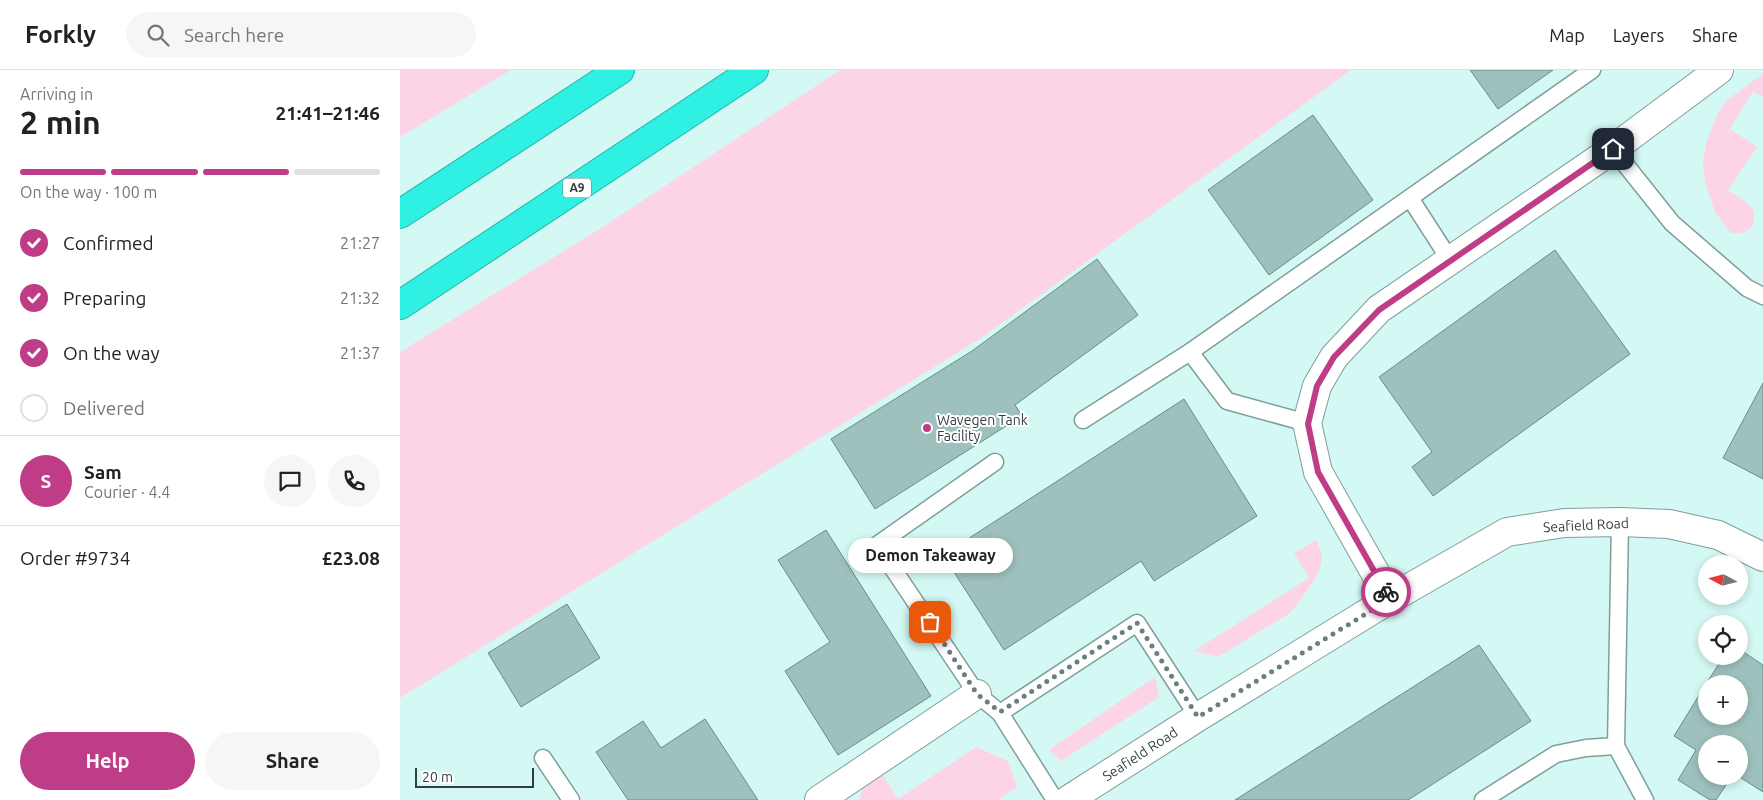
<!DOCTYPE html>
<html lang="en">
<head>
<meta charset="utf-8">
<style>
	:root { --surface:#fff; --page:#f6f6f6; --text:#222; --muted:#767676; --line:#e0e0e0; --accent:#bf3d86 }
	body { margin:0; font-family:Ubuntu,sans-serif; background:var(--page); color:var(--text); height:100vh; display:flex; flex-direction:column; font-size:19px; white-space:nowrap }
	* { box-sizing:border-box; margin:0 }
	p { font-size:16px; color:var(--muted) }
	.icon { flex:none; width:28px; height:28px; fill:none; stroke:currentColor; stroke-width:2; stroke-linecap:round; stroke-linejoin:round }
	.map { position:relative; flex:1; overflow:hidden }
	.sheet { display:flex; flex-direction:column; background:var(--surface); width:400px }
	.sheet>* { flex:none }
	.needle { width:32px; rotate:277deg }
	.buttons { position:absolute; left:1298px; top:485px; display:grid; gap:10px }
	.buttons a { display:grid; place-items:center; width:50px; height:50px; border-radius:50%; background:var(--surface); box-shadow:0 2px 8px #0003; font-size:25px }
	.scale { position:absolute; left:15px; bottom:12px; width:119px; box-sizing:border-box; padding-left:5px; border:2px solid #32403f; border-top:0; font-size:14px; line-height:18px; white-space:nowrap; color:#32403f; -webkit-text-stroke:4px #fff; paint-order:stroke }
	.pin { position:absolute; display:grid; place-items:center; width:42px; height:42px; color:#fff; margin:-21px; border-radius:10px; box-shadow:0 2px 8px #0006 }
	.courier { position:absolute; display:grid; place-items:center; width:50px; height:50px; margin:-25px; border:4px solid #bf3d86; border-radius:50%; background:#fff; color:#222; box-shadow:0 1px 6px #0007 }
	.bubble { position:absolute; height:35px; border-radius:18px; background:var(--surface); box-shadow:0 2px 8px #0003; font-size:16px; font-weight:700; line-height:35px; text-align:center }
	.overview em { font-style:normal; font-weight:700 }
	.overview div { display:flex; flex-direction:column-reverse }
	.overview { display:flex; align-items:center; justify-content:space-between; height:85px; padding:0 20px }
	h1 { font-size:32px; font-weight:700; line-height:38px }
	.bar { display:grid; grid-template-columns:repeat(4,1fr); gap:8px 5px; align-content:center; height:60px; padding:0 20px }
	.bar i { height:6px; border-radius:4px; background:var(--line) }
	.bar .selected { background:var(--accent) }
	.bar p { grid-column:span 4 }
	.line { display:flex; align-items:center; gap:12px; padding:0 20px; border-top:1px solid var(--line) }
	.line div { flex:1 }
	.round { display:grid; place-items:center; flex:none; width:52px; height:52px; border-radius:26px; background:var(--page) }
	ol { padding:0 20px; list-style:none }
	li { display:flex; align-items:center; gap:15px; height:55px }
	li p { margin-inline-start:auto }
	li .icon { padding:5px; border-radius:50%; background:var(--accent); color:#fff; stroke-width:4 }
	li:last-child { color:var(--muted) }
	li i { width:28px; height:28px; border:2px solid var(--line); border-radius:50% }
	.primary-button { display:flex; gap:10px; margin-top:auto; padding:10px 20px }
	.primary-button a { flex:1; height:58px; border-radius:30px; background:var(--accent); color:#fff; font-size:20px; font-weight:700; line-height:58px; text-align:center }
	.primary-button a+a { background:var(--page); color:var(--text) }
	header { display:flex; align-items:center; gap:30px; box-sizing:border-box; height:70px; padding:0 25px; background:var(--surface); border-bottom:1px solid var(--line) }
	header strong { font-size:24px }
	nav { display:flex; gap:28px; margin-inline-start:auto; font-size:18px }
	.search { width:350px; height:45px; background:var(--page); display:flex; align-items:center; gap:12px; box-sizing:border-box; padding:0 18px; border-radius:28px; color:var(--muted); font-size:19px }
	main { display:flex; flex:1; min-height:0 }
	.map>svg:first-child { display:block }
	.green { fill:#fdd4e6 }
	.building { fill:#9fc1bd; stroke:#6b8b88 }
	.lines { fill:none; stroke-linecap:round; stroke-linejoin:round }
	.lane-casing { stroke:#7e9f9b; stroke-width:19 }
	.street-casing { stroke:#7e9f9b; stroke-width:30 }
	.highway-casing { stroke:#2fb2aa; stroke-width:30 }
	.lane { stroke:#fff; stroke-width:16 }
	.street { stroke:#fff; stroke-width:28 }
	.highway { stroke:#2ef0e3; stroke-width:28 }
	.done { stroke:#6b807e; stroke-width:5; stroke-dasharray:0 9 }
	.route { stroke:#bf3d86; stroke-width:6 }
	.poi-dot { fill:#bf3d86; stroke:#fff; stroke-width:2 }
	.labels { text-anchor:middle; stroke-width:4; stroke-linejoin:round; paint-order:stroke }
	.shield { fill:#fff; stroke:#707979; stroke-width:1 }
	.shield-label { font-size:12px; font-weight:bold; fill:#32403f }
	.poi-label { font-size:14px; fill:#32403f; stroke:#fff; text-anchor:start }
	.street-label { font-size:14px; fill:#32403f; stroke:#fff }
</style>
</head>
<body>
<header>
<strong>Forkly</strong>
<div class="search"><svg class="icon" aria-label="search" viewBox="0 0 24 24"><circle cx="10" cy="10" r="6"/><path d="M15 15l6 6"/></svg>Search here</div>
<nav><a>Map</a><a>Layers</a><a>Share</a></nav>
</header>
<main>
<section class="sheet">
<div class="overview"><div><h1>2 min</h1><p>Arriving in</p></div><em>21:41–21:46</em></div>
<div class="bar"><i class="selected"></i><i class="selected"></i><i class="selected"></i><i></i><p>On the way · 100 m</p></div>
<ol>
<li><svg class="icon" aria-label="check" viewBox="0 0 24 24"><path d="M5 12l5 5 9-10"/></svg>Confirmed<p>21:27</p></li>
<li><svg class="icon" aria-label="check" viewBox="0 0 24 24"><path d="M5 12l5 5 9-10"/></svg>Preparing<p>21:32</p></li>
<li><svg class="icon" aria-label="check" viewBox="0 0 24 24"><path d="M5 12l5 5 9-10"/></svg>On the way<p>21:37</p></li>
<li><i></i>Delivered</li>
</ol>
<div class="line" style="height:90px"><b class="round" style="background:var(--accent);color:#fff">S</b><div><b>Sam</b><p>Courier · 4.4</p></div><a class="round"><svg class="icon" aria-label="chat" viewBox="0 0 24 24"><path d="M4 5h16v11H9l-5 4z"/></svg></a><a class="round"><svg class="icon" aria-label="phone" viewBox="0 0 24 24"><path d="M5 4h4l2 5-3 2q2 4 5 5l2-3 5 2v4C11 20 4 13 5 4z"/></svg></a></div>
<div class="line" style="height:65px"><div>Order #9734</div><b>£23.08</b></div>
<div class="primary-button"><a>Help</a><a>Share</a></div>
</section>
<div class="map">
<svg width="1363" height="730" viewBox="0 0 1363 730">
	<rect width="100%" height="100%" fill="#d4f8f3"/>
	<g class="green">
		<path d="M 0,0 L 111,0 L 0,67 Z"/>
		<path d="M 440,0 L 951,0 L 581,268 L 0,628 L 0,282 L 203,157 Z"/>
		<path d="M 1363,4 L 1363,27 L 1353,21 L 1330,59 L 1357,77 L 1328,120 C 1336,125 1348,131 1353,140 C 1354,142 1354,145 1354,148 C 1354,161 1343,164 1331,163 L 1315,142 L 1305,113 L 1303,92 L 1307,71 L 1317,45 L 1326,31 Z"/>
		<path d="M 916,470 L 922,484 L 921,495 L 915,509 L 901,529 L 890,543 L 818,587 L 794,581 L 909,508 L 894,483 Z"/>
		<path d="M 755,607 L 759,627 L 661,691 L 649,680 Z"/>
		<path d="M 576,677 L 608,691 L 617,717 L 598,730 L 460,730 C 460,717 470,710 481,703 L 498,729 Z"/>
	</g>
	<g class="building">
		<path d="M 1070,0 L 1153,0 L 1098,39 Z"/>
		<path d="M 913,45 L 973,130 L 869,205 L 808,120 Z"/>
		<path d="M 1155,180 L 1230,284 L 1033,426 L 1012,397 L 1032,382 L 979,307 Z"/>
		<path d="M 697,189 L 738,245 L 615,335 L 622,346 L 475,439 L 431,369 L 572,281 Z"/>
		<path d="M 1363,313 L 1363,409 L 1323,388 Z"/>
		<path d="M 784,329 L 857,446 L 754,511 L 741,491 L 604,580 L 543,485 Z"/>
		<path d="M 426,460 L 531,626 L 438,685 L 385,601 L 430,572 L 378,490 Z"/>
		<path d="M 167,534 L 200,588 L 121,637 L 88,583 Z"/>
		<path d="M 1079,575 L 1131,651 L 1008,730 L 835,730 Z"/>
		<path d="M 1339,579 L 1363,595 L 1363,722 L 1338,706 L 1339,674 L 1306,674 L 1306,706 L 1332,706 L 1316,730 L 1310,730 L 1278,710 L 1296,680 L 1274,666 L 1306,614 L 1306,646 L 1339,646 L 1339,614 L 1306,614 L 1324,586 L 1339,586 Z"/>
		<path d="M 305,649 L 358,730 L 228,730 L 196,682 L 243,651 L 261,678 Z"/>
	</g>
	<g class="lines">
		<g class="lane-casing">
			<g id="lane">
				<path d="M 1213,79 L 1272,153 L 1347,218 L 1363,226"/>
				<path d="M 1010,128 L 1050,190"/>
				<path d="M 790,282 L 1192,0"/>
				<path d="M 683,350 L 790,282 L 827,331 L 907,353"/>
				<path d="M 595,392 L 477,475 L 577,624 L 600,643 L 655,730"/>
				<path d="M 1220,452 L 1216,676 L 1245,730"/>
				<path d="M 600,643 L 737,553 L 798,647"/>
				<path d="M 143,688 L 171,730"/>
				<path d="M 1083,730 L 1156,684 L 1186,678 L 1216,676"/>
			</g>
		</g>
		<g class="street-casing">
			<g id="street">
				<path d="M 990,529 L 918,402 L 907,353 L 917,316 L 934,287 L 979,239 L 1213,79 L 1319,0"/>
				<path d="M 419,730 L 577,624"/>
				<path d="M 668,730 L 798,647 L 990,529 L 1107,462 L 1164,453 L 1220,452 L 1269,454 L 1318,465 L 1363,487"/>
			</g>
		</g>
		<g class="highway-casing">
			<g id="highway">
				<path d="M 0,144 L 220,0"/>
				<path d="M 0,235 L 354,0"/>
			</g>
		</g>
		<use href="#lane" class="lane"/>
		<use href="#street" class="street"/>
		<use href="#highway" class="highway"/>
	</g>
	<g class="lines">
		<path class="done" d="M 530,552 L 577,624 L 600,642 L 737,553 L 798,647 L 990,529 L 986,522"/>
		<path class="route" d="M 986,522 L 918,402 L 908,354 L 917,316 L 934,287 L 979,240 L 1213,79"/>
	</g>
	<circle class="poi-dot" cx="527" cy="358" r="5"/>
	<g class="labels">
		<rect class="shield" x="163" y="108.5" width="28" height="19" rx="4"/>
		<g class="shield-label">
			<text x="177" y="122">A9</text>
		</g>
		<g class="poi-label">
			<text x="537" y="355">Wavegen Tank<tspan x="537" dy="16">Facility</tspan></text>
		</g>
		<g class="street-label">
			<text transform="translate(1186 455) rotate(-3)" y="5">Seafield Road</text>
			<text transform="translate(740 684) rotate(-33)" y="5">Seafield Road</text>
		</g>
	</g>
</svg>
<div class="buttons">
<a><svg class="needle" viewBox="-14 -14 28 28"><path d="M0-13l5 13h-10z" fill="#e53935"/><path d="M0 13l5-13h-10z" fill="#767676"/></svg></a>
<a><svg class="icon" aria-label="locate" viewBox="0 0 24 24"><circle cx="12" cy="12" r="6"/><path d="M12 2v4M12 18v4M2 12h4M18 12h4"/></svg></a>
<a>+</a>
<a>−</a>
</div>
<div class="scale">20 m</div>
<div class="pin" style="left:530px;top:552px;background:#ea580c"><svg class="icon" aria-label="bag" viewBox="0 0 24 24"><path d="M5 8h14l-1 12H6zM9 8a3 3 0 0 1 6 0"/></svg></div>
<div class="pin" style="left:1213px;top:79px;background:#1f2937"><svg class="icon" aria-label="home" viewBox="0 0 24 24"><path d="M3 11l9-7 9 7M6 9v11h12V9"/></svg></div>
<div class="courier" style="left:986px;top:522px"><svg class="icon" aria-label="bike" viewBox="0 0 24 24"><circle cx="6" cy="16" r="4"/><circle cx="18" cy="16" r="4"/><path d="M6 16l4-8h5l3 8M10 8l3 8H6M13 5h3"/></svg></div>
<div class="bubble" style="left:448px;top:468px;width:165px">Demon Takeaway</div>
</div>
</main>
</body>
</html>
